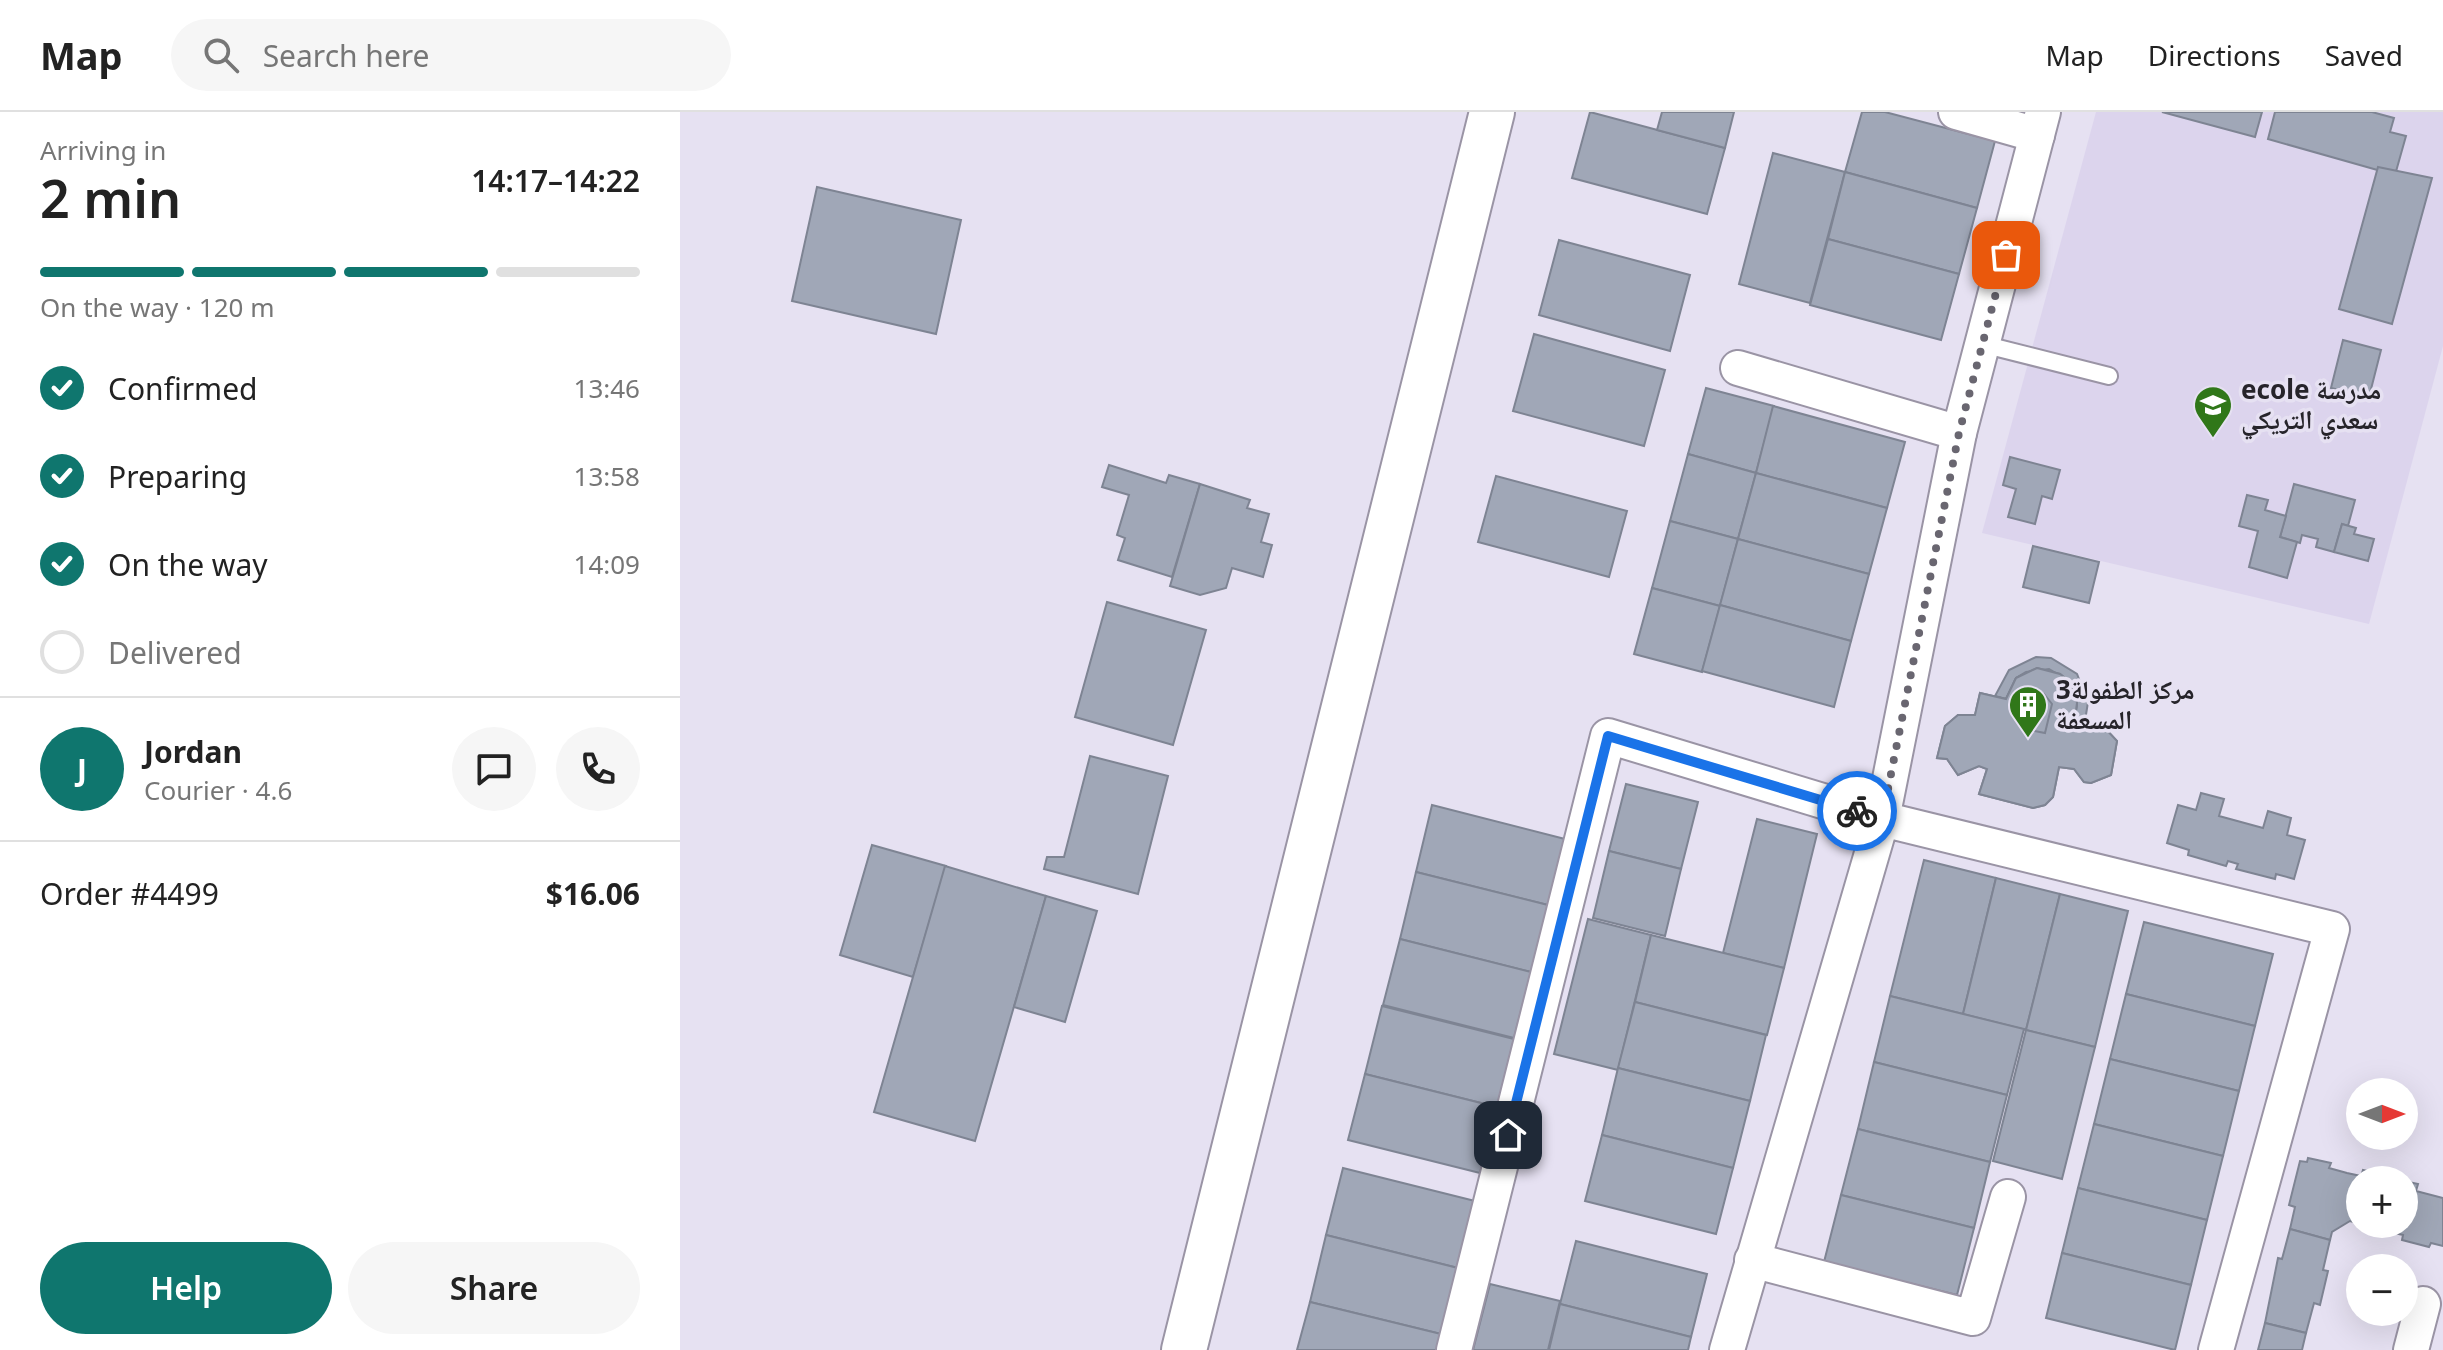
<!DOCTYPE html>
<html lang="en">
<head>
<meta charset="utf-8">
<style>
	:root { --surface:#fff; --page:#f6f6f6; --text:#222; --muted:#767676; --line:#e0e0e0; --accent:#0f766e }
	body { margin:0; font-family:"Noto Sans","Noto Naskh Arabic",sans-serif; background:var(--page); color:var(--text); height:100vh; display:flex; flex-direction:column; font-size:30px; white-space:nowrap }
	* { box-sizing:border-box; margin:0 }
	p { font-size:26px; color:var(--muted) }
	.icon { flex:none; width:44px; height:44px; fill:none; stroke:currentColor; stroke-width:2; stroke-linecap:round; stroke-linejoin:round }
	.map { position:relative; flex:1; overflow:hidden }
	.details { display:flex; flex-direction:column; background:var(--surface); width:680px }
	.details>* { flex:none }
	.needle { width:52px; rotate:90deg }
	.controls { position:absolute; left:1666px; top:966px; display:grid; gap:16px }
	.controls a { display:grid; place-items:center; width:72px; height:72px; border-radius:50%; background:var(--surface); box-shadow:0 8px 32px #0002; font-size:40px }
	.pin { position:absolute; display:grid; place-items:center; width:68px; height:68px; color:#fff; margin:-34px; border-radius:16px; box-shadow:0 4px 12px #0006 }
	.courier { position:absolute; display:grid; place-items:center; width:80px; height:80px; margin:-40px; border:6px solid #1a73e8; border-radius:50%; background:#fff; color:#222; box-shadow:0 2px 10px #0007 }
	.headline em { font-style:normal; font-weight:600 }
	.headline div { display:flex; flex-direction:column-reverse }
	.headline { display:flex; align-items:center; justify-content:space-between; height:136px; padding:0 40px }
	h1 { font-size:52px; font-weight:600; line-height:60px }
	.bar { display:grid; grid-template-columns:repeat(4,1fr); gap:12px 8px; align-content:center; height:96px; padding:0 40px }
	.bar i { height:10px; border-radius:6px; background:var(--line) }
	.bar .selected { background:var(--accent) }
	.bar p { grid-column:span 4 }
	.line { display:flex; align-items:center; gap:20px; padding:0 40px; border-top:2px solid var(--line) }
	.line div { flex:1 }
	.round { display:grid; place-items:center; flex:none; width:84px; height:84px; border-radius:42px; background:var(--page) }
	ol { padding:0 40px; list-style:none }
	li { display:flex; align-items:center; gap:24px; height:88px }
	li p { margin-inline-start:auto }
	li .icon { padding:8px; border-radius:50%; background:var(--accent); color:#fff; stroke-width:4 }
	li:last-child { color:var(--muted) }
	li i { width:44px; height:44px; border:4px solid var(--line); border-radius:50% }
	.button { display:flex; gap:16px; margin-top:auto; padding:16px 40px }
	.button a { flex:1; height:92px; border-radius:48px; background:var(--accent); color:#fff; font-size:32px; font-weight:600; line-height:92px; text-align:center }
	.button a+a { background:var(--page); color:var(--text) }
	header { display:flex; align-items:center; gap:48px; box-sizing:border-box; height:112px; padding:0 40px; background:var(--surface); border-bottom:2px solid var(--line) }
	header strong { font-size:38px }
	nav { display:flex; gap:44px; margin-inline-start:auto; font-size:28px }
	.search { width:560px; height:72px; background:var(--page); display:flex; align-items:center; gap:20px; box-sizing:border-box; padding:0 28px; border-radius:44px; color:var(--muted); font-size:30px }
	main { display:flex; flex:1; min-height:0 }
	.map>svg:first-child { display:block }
	.built { fill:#dcd4ed }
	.building { fill:#a0a7b7; stroke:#7e8493; stroke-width:2; fill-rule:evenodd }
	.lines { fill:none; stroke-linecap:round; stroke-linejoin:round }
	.lane-casing { stroke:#9a94a5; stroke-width:20 }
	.street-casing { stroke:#9a94a5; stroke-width:38 }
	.secondary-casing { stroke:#9a94a5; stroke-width:48 }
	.lane { stroke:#fff; stroke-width:16 }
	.street { stroke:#fff; stroke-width:34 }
	.secondary { stroke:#fff; stroke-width:44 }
	.done { stroke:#696670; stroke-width:8; stroke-dasharray:0 14.4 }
	.route { stroke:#1a73e8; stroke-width:10 }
	.labels { text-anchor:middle; stroke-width:7; stroke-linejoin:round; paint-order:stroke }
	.poi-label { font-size:26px; font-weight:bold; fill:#26242a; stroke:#e6e1f2; text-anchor:start }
</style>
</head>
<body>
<header>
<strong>Map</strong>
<div class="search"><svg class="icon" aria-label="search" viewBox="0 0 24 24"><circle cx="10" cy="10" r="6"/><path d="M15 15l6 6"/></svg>Search here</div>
<nav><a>Map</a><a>Directions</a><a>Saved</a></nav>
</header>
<main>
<section class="details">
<div class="headline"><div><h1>2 min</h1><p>Arriving in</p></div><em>14:17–14:22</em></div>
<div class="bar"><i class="selected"></i><i class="selected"></i><i class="selected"></i><i></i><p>On the way · 120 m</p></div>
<ol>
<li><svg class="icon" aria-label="check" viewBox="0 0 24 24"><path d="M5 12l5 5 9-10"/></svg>Confirmed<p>13:46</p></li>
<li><svg class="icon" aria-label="check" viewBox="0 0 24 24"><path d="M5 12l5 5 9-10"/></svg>Preparing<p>13:58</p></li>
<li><svg class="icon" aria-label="check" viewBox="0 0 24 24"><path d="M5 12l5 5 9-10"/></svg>On the way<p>14:09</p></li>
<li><i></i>Delivered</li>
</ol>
<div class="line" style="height:144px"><b class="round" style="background:var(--accent);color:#fff">J</b><div><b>Jordan</b><p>Courier · 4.6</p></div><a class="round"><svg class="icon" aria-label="chat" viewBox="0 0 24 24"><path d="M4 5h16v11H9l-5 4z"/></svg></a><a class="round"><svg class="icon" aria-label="phone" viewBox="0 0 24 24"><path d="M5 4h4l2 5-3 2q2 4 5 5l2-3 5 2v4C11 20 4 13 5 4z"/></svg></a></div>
<div class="line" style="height:104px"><div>Order #4499</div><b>$16.06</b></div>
<div class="button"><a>Help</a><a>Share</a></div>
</section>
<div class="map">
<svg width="1763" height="1238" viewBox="0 0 1763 1238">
	<rect width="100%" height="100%" fill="#e6e1f2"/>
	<path class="built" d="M 1416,0 L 1763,0 L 1763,234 L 1689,512 L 1302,421 Z"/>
	<g class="building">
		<path d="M 910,0 L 1045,36 L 1027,102 L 892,66 Z"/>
		<path d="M 982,0 L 1054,0 L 1045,36 L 977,18 Z"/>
		<path d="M 1182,0 L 1205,0 L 1315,29 L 1297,96 L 1165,60 Z"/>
		<path d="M 1482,0 L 1582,0 L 1575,25 Z"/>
		<path d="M 1595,0 L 1692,0 L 1714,6 L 1710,20 L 1726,24 L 1715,63 L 1588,27 Z"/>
		<path d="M 1093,41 L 1165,60 L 1130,191 L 1059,172 Z"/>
		<path d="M 1698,55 L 1752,66 L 1712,212 L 1659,197 Z"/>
		<path d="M 1165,60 L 1297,96 L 1279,162 L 1148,127 Z"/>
		<path d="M 137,75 L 281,108 L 256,222 L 112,189 Z"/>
		<path d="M 1148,127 L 1279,162 L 1261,228 L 1130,193 Z"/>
		<path d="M 879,128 L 1010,163 L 990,239 L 859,203 Z"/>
		<path d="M 854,222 L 985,258 L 964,334 L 833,299 Z"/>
		<path d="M 1663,228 L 1701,238 L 1689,285 L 1651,276 Z"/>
		<path d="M 1026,276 L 1094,294 L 1076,361 L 1008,342 Z"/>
		<path d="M 1093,294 L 1225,330 L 1207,396 L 1076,361 Z"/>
		<path d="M 1008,342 L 1076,361 L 1058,427 L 990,409 Z"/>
		<path d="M 1330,345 L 1380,358 L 1372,387 L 1362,384 L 1355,412 L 1328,405 L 1336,377 L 1323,373 Z"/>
		<path d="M 429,353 L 486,371 L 489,363 L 520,372 L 492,465 L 438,448 L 445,426 L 437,423 L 449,383 L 422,375 Z"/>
		<path d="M 1076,361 L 1207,396 L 1189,462 L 1058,427 Z"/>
		<path d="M 816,364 L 947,399 L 929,465 L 798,430 Z"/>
		<path d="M 520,372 L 570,388 L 567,396 L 589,402 L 581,430 L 592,433 L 583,465 L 552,456 L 546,476 L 520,483 L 490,474 Z"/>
		<path d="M 1614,372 L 1675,388 L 1668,414 L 1662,412 L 1654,440 L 1636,435 L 1638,427 L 1622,423 L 1620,431 L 1600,425 Z"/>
		<path d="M 1567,383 L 1588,388 L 1585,398 L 1606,404 L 1600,425 L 1617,430 L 1607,466 L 1569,455 L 1578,419 L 1559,414 Z"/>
		<path d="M 990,409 L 1058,427 L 1040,494 L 972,476 Z"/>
		<path d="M 1662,412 L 1676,416 L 1674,422 L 1694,427 L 1688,449 L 1654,440 Z"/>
		<path d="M 1058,427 L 1189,462 L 1171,529 L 1040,493 Z"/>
		<path d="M 1353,434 L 1419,450 L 1409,491 L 1343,475 Z"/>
		<path d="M 972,476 L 1040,494 L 1022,560 L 954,542 Z"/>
		<path d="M 427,490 L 526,518 L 493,633 L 395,605 Z"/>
		<path d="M 1040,493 L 1171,529 L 1154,595 L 1022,559 Z"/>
		<path d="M 1356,545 L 1371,546 L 1397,562 L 1408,590 L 1405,609 L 1395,606 L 1397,591 L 1389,569 L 1369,557 L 1346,560 L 1336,566 L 1326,587 L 1315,584 L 1329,558 Z"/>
		<path d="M 1357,556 L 1380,562 L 1389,569 L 1397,591 L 1395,606 L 1422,613 L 1437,629 L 1431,663 L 1411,671 L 1404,670 L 1394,657 L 1379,655 L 1373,685 L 1365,693 L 1353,696 L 1299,682 L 1307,657 L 1299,654 L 1278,663 L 1267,647 L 1257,646 L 1265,614 L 1278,603 L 1295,603 L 1300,581 L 1326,587 L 1336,566 ZM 1364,582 L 1372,592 L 1365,621 L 1345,617 L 1352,587 Z"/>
		<path d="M 1357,556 L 1380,562 L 1389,569 L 1397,591 L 1395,606 L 1422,613 L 1437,629 L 1431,663 L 1411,671 L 1404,670 L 1394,657 L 1379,655 L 1373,685 L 1365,693 L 1353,696 L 1299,682 L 1307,657 L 1299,654 L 1278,663 L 1267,647 L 1257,646 L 1265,614 L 1278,603 L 1295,603 L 1300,581 L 1326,587 L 1336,566 Z"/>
		<path d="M 1364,582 L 1372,592 L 1365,621 L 1345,617 L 1352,587 Z"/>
		<path d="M 410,644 L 488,664 L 458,782 L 364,757 L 367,745 L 384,745 Z"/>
		<path d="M 946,672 L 1018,690 L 1001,757 L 929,739 Z"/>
		<path d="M 1521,681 L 1544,687 L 1539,704 L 1583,716 L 1588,699 L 1611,706 L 1607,723 L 1625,728 L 1614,767 L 1596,762 L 1595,767 L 1556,757 L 1558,752 L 1548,749 L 1546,754 L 1508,743 L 1509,738 L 1487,731 L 1498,693 L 1516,698 Z"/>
		<path d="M 752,693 L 885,727 L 868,793 L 736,760 Z"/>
		<path d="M 1077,707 L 1137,722 L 1104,856 L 1043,841 Z"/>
		<path d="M 192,733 L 266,754 L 233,865 L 160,843 Z"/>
		<path d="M 929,739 L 1001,757 L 985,824 L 913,806 Z"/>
		<path d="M 1244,748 L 1316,766 L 1283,902 L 1210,884 Z"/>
		<path d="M 265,754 L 366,784 L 295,1029 L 194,1000 Z"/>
		<path d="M 736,760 L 868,793 L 851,860 L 720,827 Z"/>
		<path d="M 1316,766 L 1380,782 L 1346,918 L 1283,902 Z"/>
		<path d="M 1380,782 L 1448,799 L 1415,935 L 1346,918 Z"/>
		<path d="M 366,784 L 417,799 L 385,910 L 334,895 Z"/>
		<path d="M 908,807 L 971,823 L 938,958 L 874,942 Z"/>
		<path d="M 1464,810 L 1593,842 L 1575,914 L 1446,882 Z"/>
		<path d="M 971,823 L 1104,856 L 1087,923 L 955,890 Z"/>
		<path d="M 720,827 L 851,860 L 834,926 L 703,893 Z"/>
		<path d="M 1446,882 L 1575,914 L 1559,979 L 1430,947 Z"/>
		<path d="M 1210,884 L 1344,917 L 1327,983 L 1194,950 Z"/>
		<path d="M 955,890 L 1086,923 L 1070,989 L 938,956 Z"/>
		<path d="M 702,894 L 834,927 L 817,995 L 685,962 Z"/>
		<path d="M 1346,918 L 1415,935 L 1382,1067 L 1313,1049 Z"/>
		<path d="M 1430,947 L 1559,979 L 1543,1044 L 1414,1012 Z"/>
		<path d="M 1194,950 L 1327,983 L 1310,1050 L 1178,1017 Z"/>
		<path d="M 938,956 L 1070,989 L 1053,1056 L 922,1023 Z"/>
		<path d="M 685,962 L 817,995 L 800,1061 L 668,1028 Z"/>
		<path d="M 1414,1012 L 1543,1044 L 1527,1108 L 1398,1076 Z"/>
		<path d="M 1178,1017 L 1310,1050 L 1294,1116 L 1161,1083 Z"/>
		<path d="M 922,1023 L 1053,1056 L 1036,1122 L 905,1089 Z"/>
		<path d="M 1628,1046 L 1651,1051 L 1649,1056 L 1667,1061 L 1681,1064 L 1683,1058 L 1699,1062 L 1697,1068 L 1680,1068 L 1680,1112 L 1695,1112 L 1694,1116 L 1670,1109 L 1652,1120 L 1650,1128 L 1610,1117 L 1615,1095 L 1609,1093 L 1620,1049 L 1627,1050 Z"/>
		<path d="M 663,1056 L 795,1089 L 778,1156 L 646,1123 Z"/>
		<path d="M 1724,1069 L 1738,1072 L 1736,1079 L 1763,1086 L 1763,1134 L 1751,1131 L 1749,1135 L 1722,1128 L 1723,1123 L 1694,1116 L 1695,1112 L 1724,1112 Z"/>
		<path d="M 1398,1076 L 1527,1108 L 1511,1173 L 1382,1141 Z"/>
		<path d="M 1161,1083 L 1294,1116 L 1277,1183 L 1144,1150 Z"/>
		<path d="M 1610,1117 L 1650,1128 L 1643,1158 L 1648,1159 L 1640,1193 L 1634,1191 L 1626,1221 L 1585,1211 L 1598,1146 L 1602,1147 Z"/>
		<path d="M 646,1123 L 778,1156 L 761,1222 L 630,1190 Z"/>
		<path d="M 896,1129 L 1027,1162 L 1011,1225 L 880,1192 Z"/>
		<path d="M 1382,1141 L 1511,1173 L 1495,1238 L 1366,1206 Z"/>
		<path d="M 810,1172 L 880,1189 L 868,1238 L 793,1238 Z"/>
		<path d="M 630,1190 L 761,1222 L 757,1238 L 617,1238 Z"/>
		<path d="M 880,1192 L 1011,1225 L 1008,1238 L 869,1238 Z"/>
		<path d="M 1585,1211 L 1626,1221 L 1622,1238 L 1578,1238 Z"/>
	</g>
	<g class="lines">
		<g class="lane-casing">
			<path id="lane" d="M 1302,232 L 1429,264"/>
		</g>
		<g class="street-casing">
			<g id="street">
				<path d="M 1276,0 L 1357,23"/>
				<path d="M 1058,256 L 1279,321"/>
				<path d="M 1072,1148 L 1293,1206 L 1328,1085"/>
				<path d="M 774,1238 L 928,624 L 1202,707 L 1279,321 L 1363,0"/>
				<path d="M 1047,1238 L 1202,707 L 1652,817 L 1536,1238"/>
				<path d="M 1731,1238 L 1743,1192"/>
			</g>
		</g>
		<g class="secondary-casing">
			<path id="secondary" d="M 504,1238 L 812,0"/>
		</g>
		<use href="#lane" class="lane"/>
		<use href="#street" class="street"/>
		<use href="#secondary" class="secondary"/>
	</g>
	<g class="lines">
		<path class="done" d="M 1177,699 L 1202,707 L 1279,321 L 1326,143"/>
		<path class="route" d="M 828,1023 L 928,624 L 1177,699"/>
	</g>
	<defs>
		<g id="school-pin" transform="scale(2)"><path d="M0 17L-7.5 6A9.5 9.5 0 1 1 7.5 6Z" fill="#307719" stroke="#e6e1f2"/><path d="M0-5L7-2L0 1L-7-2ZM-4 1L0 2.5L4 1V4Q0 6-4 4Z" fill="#fff"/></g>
		<g id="building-pin" transform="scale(2)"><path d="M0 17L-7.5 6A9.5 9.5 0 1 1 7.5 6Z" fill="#307719" stroke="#e6e1f2"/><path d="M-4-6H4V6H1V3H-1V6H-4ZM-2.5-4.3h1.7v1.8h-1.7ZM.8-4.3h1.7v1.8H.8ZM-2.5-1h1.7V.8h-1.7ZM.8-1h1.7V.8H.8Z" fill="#fff"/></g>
	</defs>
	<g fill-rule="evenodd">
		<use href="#school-pin" x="1533" y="293"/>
		<use href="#building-pin" x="1348" y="593"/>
	</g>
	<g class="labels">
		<g class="poi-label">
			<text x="1561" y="287">ecole مدرسة<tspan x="1561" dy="30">سعدي التريكي</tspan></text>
			<text x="1376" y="587">3مركز الطفولة<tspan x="1376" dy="30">المسعفة</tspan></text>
		</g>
	</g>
</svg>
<div class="controls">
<a><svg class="needle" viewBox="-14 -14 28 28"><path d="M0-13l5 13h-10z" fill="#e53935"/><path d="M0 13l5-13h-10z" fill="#767676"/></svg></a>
<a>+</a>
<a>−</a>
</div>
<div class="pin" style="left:1326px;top:143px;background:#ea580c"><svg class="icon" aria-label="bag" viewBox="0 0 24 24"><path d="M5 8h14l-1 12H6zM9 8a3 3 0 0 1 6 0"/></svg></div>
<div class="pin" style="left:828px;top:1023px;background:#1f2937"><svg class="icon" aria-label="home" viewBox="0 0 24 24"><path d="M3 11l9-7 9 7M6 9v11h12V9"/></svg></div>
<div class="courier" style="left:1177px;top:699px"><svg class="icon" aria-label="bike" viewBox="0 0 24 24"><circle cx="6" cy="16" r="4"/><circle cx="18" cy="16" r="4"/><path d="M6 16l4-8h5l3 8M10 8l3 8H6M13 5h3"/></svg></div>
</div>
</main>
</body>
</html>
